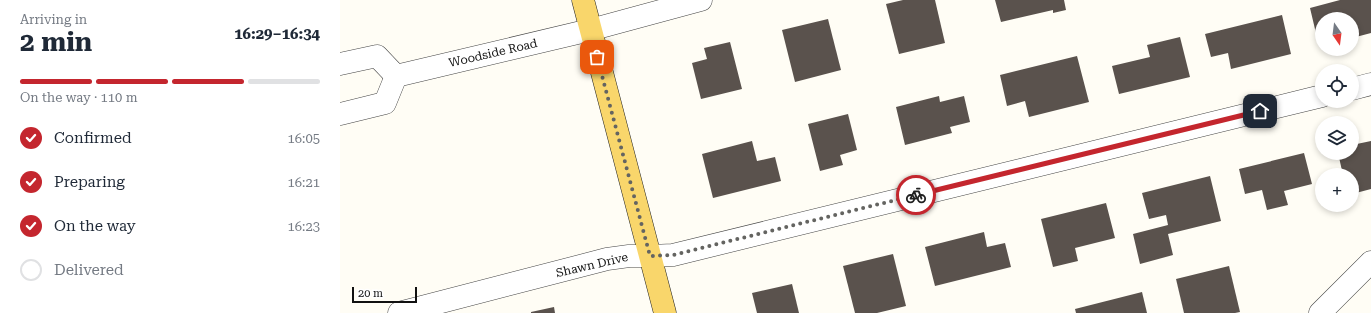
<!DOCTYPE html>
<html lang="en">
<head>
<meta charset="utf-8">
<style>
	:root { --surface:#fff; --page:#f2f2f3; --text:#1f2937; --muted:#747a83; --line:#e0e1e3; --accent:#c4262e }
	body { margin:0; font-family:"Roboto Serif",serif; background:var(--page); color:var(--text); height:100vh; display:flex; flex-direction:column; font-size:15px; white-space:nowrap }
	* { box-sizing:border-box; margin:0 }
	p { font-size:13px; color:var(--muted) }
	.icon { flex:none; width:22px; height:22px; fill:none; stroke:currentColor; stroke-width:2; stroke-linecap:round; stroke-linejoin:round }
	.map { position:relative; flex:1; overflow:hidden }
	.details { display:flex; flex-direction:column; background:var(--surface); width:340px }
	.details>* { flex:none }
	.needle { width:26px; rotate:166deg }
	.controls { position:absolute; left:975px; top:12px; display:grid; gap:8px }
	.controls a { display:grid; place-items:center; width:44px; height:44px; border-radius:50%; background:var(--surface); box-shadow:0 2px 6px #0003; font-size:20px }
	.scale { position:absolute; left:12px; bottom:10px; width:65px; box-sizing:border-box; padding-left:4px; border:2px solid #111; border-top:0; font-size:11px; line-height:14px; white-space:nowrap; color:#111; -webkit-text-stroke:3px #fff; paint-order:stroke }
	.pin { position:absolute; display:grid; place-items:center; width:34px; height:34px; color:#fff; margin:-17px; border-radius:8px; box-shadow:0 2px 6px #0006 }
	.courier { position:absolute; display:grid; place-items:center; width:40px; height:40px; margin:-20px; border:3px solid #c4262e; border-radius:50%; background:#fff; color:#222; box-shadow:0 1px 5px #0007 }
	.head em { font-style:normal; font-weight:700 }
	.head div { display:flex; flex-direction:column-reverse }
	.head { display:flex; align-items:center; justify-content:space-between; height:68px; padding:0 20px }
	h1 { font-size:26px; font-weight:700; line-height:30px }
	.bar { display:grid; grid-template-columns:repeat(4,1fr); gap:6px 4px; align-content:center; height:48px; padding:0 20px }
	.bar i { height:5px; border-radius:3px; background:var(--line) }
	.bar .current { background:var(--accent) }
	.bar p { grid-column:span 4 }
	ol { padding:0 20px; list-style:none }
	li { display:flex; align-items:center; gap:12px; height:44px }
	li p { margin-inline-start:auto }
	li .icon { padding:4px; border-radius:50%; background:var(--accent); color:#fff; stroke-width:4 }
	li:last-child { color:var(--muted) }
	li i { width:22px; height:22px; border:2px solid var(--line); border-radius:50% }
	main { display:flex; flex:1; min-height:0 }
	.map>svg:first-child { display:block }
	.building { fill:#5a524d }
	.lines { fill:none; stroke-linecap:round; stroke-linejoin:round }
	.minor-casing { stroke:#444; stroke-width:23 }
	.major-casing { stroke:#222; stroke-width:23 }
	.minor { stroke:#fff; stroke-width:22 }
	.major { stroke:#f9d66b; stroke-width:22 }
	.done { stroke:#646461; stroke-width:4; stroke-dasharray:0 7.2 }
	.route { stroke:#c4262e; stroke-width:5 }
	.labels { text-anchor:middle; stroke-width:4; stroke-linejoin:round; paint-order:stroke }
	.street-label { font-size:12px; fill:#111; stroke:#fff }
</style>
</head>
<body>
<main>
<section class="details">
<div class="head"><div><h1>2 min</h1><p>Arriving in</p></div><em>16:29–16:34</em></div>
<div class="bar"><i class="current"></i><i class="current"></i><i class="current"></i><i></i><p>On the way · 110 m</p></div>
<ol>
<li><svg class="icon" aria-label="check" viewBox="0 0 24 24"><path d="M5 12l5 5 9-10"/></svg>Confirmed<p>16:05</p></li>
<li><svg class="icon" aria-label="check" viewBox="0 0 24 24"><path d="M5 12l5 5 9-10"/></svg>Preparing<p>16:21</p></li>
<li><svg class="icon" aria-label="check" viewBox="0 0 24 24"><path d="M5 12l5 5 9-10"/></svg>On the way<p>16:23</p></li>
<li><i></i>Delivered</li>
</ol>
</section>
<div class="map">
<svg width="1031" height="313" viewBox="0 0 1031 313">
	<rect width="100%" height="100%" fill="#fffdf5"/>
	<g class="building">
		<path d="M 563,0 L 595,0 L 605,43 L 559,54 L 546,4 Z"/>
		<path d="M 655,0 L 724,0 L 726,10 L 713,13 L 713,10 L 661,22 Z"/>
		<path d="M 1000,0 L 1031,0 L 1031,33 L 1012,38 L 1012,19 L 982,19 L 982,46 L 979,46 L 970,8 Z"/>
		<path d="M 942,15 L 951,54 L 891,69 L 888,53 L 871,57 L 865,34 Z"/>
		<path d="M 488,19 L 501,70 L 455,82 L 442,30 Z"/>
		<path d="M 840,37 L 850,77 L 779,94 L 772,66 L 810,57 L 807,45 Z"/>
		<path d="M 390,42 L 402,89 L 361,99 L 352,63 L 367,59 L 364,48 Z"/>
		<path d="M 737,56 L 749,102 L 689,117 L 685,101 L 667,106 L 660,75 Z"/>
		<path d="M 599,96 L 600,102 L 624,96 L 630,122 L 610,127 L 612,133 L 565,145 L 556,107 Z"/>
		<path d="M 508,114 L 517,150 L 500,155 L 503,165 L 480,171 L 468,124 Z"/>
		<path d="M 412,141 L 417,161 L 435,157 L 441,181 L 373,198 L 362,154 Z"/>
		<path d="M 1031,141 L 1031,189 L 1012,194 L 1012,175 L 1003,175 L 998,153 L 1012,153 L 1012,145 Z"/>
		<path d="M 964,153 L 972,184 L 944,191 L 948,205 L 927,210 L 922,190 L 905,194 L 899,169 Z"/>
		<path d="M 870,176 L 881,221 L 828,234 L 833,255 L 800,264 L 793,234 L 828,225 L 826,215 L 809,219 L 802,193 Z"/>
		<path d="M 766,203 L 775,238 L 735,248 L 738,261 L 713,267 L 701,219 Z"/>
		<path d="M 644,232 L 647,247 L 665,243 L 671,267 L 595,286 L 585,247 Z"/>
		<path d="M 553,254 L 566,306 L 537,313 L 515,313 L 503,266 Z"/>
		<path d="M 889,266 L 900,312 L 895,313 L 844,313 L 836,279 Z"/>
		<path d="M 452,284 L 459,313 L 417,313 L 412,293 Z"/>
		<path d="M 802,292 L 807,313 L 736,313 L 735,309 Z"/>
		<path d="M 214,307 L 215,313 L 191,313 L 191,312 Z"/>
	</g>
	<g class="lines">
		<g class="minor-casing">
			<g id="minor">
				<path d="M 0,64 L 37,56 L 56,76"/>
				<path d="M 56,76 L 250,30 L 361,0"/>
				<path d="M 1012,89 L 1031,84"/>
				<path d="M 0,114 L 45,103 L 56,76"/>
				<path d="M 59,313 L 267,259 L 289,256 L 310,256 L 333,255 L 982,96"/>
				<path d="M 980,313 L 1031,262"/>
			</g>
		</g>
		<g class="major-casing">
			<path id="major" d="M 243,0 L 325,313"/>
		</g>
		<use href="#minor" class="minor"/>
		<use href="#major" class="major"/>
	</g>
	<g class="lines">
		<path class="done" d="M 257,57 L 310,256 L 333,255 L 576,195"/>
		<path class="route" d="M 576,195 L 920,111"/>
	</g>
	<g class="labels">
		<g class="street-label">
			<text transform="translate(153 53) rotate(-13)" y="4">Woodside Road</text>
			<text transform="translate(252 265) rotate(-13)" y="4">Shawn Drive</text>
		</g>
	</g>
</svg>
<div class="controls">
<a><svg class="needle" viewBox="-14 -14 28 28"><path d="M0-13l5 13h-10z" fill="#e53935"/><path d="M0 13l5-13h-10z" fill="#747a83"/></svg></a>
<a><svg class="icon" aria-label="locate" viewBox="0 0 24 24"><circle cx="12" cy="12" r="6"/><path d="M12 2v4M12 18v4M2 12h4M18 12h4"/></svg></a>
<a><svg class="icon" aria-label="layers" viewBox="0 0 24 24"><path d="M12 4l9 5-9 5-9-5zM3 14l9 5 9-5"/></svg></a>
<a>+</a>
</div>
<div class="scale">20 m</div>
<div class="pin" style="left:257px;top:57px;background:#ea580c"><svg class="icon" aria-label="bag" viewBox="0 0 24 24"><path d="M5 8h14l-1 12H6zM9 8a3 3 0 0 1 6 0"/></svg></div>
<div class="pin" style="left:920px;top:111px;background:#1f2937"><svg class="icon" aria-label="home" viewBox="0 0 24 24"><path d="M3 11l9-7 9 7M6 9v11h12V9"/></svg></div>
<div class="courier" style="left:576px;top:195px"><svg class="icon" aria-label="bike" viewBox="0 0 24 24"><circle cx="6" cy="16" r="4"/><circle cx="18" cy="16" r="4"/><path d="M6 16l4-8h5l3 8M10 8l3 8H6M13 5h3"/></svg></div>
</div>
</main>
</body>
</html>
